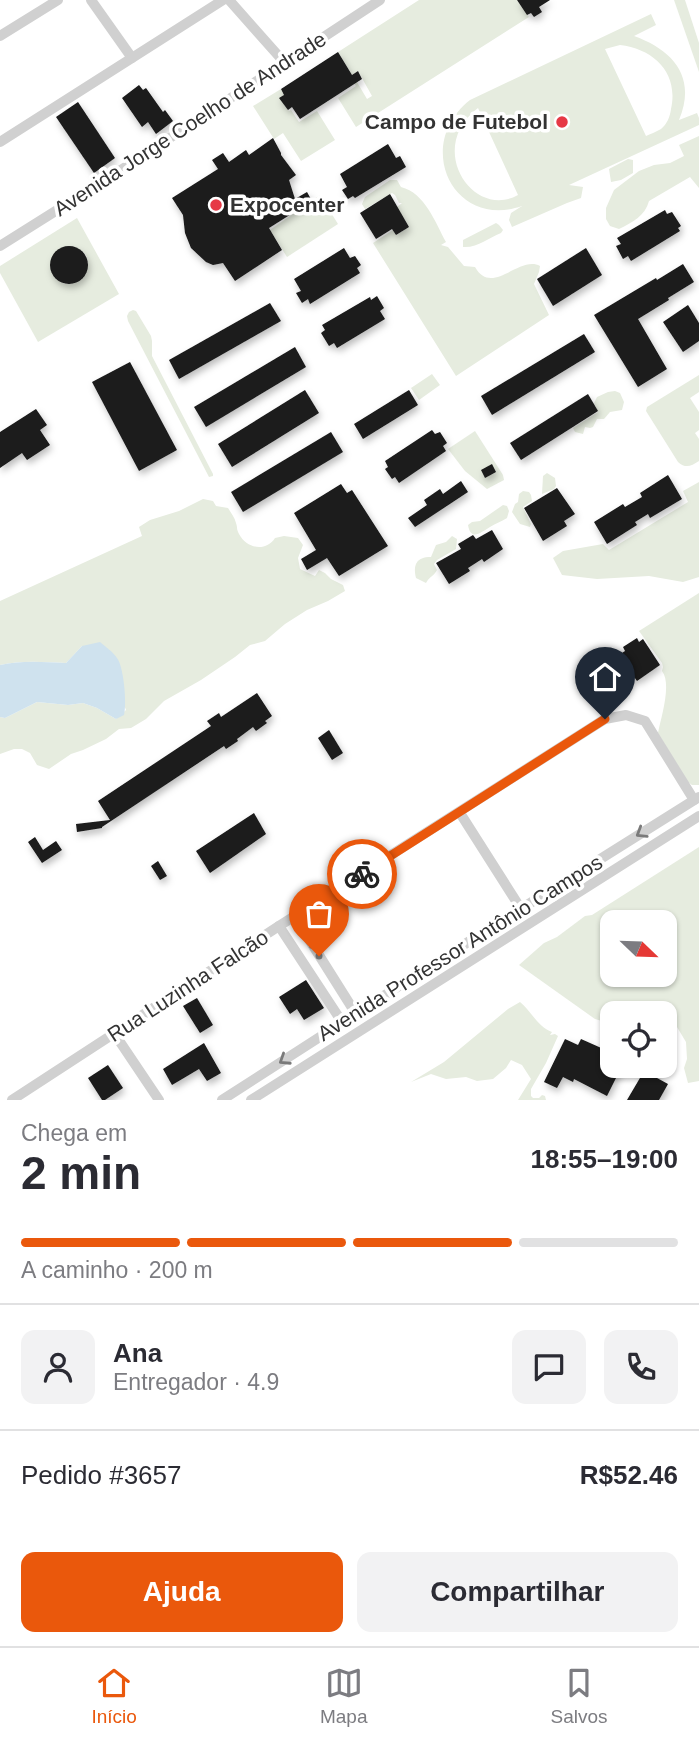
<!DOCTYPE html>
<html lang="pt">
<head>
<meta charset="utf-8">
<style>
	:root { --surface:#fff; --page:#f2f2f3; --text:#2b2b33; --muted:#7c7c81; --line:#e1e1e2; --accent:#ea580c }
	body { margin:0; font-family:Arial,sans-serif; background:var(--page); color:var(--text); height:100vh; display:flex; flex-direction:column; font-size:26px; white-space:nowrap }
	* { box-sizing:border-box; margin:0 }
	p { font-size:23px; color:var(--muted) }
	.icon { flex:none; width:38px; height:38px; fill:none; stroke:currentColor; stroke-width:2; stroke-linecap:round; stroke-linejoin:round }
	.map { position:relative; height:1100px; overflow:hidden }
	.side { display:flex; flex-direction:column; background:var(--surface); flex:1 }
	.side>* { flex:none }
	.needle { width:46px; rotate:113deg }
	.buttons { position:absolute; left:600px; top:910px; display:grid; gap:14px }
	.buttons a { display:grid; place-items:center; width:77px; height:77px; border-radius:14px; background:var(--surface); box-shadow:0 2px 5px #0004; font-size:35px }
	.pin { position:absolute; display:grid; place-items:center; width:60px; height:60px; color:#fff; margin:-72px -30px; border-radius:50% 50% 50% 0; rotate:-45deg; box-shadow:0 0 7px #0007 }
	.pin .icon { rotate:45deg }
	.courier { position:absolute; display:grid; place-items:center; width:70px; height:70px; margin:-35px; border:5px solid #ea580c; border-radius:50%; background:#fff; color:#222; box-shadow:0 2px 9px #0007 }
	.headline em { font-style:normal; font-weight:800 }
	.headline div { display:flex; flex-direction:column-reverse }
	.headline { display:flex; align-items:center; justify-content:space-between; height:119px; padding:0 21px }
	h1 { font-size:46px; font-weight:800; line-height:52px }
	.bar { display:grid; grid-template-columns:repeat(4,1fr); gap:10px 7px; align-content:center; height:84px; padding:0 21px }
	.bar i { height:9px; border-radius:5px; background:var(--line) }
	.bar .active { background:var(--accent) }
	.bar p { grid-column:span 4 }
	.line { display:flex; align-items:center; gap:18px; padding:0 21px; border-top:2px solid var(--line) }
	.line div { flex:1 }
	.round { display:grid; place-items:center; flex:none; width:74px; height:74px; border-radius:14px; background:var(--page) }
	.cta { display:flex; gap:14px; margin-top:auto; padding:14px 21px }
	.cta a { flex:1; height:80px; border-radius:14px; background:var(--accent); color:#fff; font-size:28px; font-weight:800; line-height:80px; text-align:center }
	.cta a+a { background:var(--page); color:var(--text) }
	.menu { display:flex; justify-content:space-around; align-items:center; height:98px; border-top:2px solid var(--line); background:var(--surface); font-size:19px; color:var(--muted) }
	.menu a { display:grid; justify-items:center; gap:4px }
	.menu .active { color:var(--accent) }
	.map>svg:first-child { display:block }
	.green { fill:#e6ecdf; fill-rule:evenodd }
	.water { fill:#cfe2ee }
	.building { fill:#1a1a1a; filter:url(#shadow) }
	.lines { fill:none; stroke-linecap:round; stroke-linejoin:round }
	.minor { stroke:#d0d0d0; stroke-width:10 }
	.oneway { stroke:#7a7a7a }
	.done { stroke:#7a7a7a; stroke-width:7; stroke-dasharray:0 12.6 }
	.route { stroke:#ea580c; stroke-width:9 }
	.poi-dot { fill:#e63946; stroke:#fff; stroke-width:2.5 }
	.labels { text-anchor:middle; stroke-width:7; stroke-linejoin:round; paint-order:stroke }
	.poi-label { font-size:21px; font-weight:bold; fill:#333; stroke:#fff; text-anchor:end }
	.street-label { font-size:21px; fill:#333; stroke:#fff }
</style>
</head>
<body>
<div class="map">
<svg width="699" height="1100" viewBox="0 0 699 1100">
	<defs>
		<filter id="shadow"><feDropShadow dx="2" dy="4" stdDeviation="3.5" flood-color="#0004"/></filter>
	</defs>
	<rect width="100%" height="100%" fill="#fff"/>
	<g class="green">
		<path d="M 419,0 L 517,0 L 529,17 L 356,127 L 338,98 L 356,86 L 351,79 L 354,77 L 367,99 L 372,96 L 358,71 L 352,75 L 338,52 Z"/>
		<path d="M 674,0 L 685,0 L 699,43 L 699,72 Z"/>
		<path d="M 651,14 L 656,25 L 634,36 C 673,50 697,77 679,120 L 697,113 L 699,118 L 699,125 L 569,185 L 583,187 L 581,198 L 567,203 L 512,227 L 509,220 L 511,213 L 522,206 C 453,230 413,145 470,100 ZM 620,45 C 654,49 679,73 671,109 C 670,117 667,124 661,129 C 656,132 650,134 646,136 L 605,49 ZM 478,108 L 518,195 C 473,220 425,148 478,108 Z"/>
		<path d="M 281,89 L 284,95 L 280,98 L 289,111 L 291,110 L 299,122 L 317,111 L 335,140 L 301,161 L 283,133 L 274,139 L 253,106 Z"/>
		<path d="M 699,136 L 699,188 L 690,177 L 649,201 C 645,216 633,222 619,229 L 610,226 L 606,219 L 606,208 L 614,190 L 639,171 L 654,165 L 670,163 L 684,156 L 679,145 Z"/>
		<path d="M 628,159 L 633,160 L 633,173 L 621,180 L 611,182 L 609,169 Z"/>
		<path d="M 390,180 L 397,180 L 401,187 C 425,193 435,222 446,242 L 441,245 L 448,247 L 464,266 L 475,267 C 492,297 519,255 540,266 L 539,272 L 534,284 L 549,315 L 456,376 L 373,243 L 393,230 L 396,235 L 409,227 L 397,207 L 402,203 L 399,203 L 395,195 L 392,193 L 365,209 L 362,204 L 365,197 Z"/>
		<path d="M 320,195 L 338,224 L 287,257 L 270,230 Z"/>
		<path d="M 77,218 L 119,294 L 38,342 L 0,273 L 0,266 ZM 68,246 C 111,251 73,305 54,275 C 45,262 55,249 68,246 Z"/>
		<path d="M 496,223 L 499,225 L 503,230 L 501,233 C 488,238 478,248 463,247 L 463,240 Z"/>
		<path d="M 133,310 L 136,311 L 151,336 L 152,341 L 152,356 L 213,474 L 213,476 L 209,477 L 128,321 L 127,316 L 129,312 Z"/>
		<path d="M 432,374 L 440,385 L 419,400 L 411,388 Z"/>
		<path d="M 699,375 L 699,392 L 690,398 L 699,412 L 699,430 L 695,433 L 699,439 L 699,461 C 691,466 686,469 678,462 L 646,411 L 647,407 Z"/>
		<path d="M 615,391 L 620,393 L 624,402 L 622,410 L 610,412 L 604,419 L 597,419 L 593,427 L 590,428 L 585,427 L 583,434 L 575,432 L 573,428 L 598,412 L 594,403 L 597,397 L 608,392 Z"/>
		<path d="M 475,431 L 503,475 L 504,480 L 487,489 L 465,471 L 448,449 Z"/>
		<path d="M 547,473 L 555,478 L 556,486 L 554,489 L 542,494 L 543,476 Z"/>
		<path d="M 699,482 L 699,577 L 683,582 L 649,576 L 597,579 L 562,575 L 553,558 L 563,551 L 603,544 L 609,550 L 688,502 L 683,491 Z"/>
		<path d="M 523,491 L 529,492 L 531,495 L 532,501 L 523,507 L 531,524 L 530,527 L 520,524 L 512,512 L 515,504 L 518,502 L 519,494 Z"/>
		<path d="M 203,499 L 213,501 L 216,506 L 228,508 C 231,513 235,518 236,523 C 238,529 236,528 239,534 C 247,549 266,552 275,538 L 284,536 L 298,538 L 303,545 L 298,558 L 300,569 L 315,576 L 319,570 L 325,573 L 331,579 L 343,585 L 345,591 L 328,601 L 307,610 L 285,624 L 265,641 L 250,645 L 235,657 L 201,680 L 164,701 L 146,719 L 131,728 L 119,729 L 106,739 L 83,750 L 71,754 L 49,769 L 37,765 L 30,753 L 22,749 L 14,749 L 0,754 L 0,717 L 5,718 L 37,702 L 68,705 L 83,703 L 97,708 L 116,719 L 126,710 L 124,705 L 82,646 L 66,663 C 44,662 21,660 0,665 L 0,601 L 142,536 L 139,527 L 150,520 L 179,511 Z"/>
		<path d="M 503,505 L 507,506 L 509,511 L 507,518 C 501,522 496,523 490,527 C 481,532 471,542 468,525 L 472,522 L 480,521 Z"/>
		<path d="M 452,536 L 457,539 L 456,549 L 437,560 L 434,564 L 437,570 C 434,576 429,577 426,583 L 416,578 C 413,565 416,557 431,557 L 436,545 L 446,542 Z"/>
		<path d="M 699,593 L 699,785 L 692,785 L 688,782 L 658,733 C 661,717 672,684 662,671 L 663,667 L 662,663 L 639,631 Z"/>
		<path d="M 699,847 L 699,1081 L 688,1083 L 684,1068 L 687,1059 L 686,1042 L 668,1012 L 665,1014 L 612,1013 L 612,1024 L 595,1019 L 519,965 L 544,943 L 557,937 L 585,916 L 592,915 ZM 612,922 L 665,922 L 665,975 L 612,975 Z"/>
		<path d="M 520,1002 C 531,1011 538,1027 552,1032 L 550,1035 L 555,1034 L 558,1036 L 546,1063 L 531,1089 L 531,1096 L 533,1098 L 539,1098 L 542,1095 L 545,1096 L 546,1100 L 518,1100 L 531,1079 L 522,1065 L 511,1060 L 506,1068 L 493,1079 L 477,1081 L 466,1077 L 446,1079 L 431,1074 L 411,1082 L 444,1062 L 508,1009 Z"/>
	</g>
	<path class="water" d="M 100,642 C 106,647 113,652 117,658 C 124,667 127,705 124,715 L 116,719 L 97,708 L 83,703 L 68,705 L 37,702 L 5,718 L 0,717 L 0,665 C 21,660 44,662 66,663 L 82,646 Z"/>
	<g class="building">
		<path d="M 517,0 L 550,0 L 539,7 L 542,12 L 534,17 L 531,13 L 527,15 Z"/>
		<path d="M 338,52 L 352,75 L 358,71 L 362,79 L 300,119 L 292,107 L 288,110 L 279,98 L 284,95 L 281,89 Z"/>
		<path d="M 139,85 L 143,90 L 146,88 L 163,112 L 165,110 L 173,121 L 156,134 L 148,122 L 142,127 L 122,98 Z"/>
		<path d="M 78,102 L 115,158 L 94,173 L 56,117 Z"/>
		<path d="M 273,138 L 281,153 L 281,155 L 296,175 L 289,180 L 295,199 L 307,192 L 312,201 L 269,228 L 282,250 L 235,281 L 223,263 L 213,265 L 206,262 L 191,248 L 185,233 L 183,215 L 172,198 L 218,169 L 212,160 L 223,153 L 229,162 L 246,150 L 249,155 Z"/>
		<path d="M 388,144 L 396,158 L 400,156 L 406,167 L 355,198 L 353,196 L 348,199 L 342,190 L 347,187 L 340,174 Z"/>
		<path d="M 390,194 L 409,227 L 396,235 L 392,229 L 376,239 L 360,213 Z"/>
		<path d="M 665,210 L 667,214 L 672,212 L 681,226 L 678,228 L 680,231 L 631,261 L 628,256 L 623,259 L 616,246 L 621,244 L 617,238 Z"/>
		<circle cx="69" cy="265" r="19"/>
		<path d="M 344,248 L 350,258 L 355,256 L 361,265 L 357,268 L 360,273 L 310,304 L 308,299 L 302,303 L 296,293 L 301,291 L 294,279 Z"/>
		<path d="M 586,248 L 602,275 L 553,306 L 537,279 Z"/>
		<path d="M 683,264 L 694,282 L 668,298 L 669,300 L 638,319 L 667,369 L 638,387 L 594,315 L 656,278 L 657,280 Z"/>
		<path d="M 377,296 L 384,308 L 380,311 L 385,319 L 337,348 L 334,343 L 329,346 L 321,333 L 325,330 L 322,325 L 370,297 L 371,300 Z"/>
		<path d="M 270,303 L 281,321 L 179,379 L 169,360 Z"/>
		<path d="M 688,305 L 699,323 L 699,341 L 683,352 L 663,322 Z"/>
		<path d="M 584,334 L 595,352 L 492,415 L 481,396 Z"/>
		<path d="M 295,347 L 306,367 L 206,427 L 194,407 Z"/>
		<path d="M 130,362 L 177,450 L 139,471 L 92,382 Z"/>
		<path d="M 305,390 L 319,413 L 232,467 L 218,444 Z"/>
		<path d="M 409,390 L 418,405 L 363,439 L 354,424 Z"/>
		<path d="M 588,394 L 598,411 L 521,460 L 510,443 Z"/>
		<path d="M 36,409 L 47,425 L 40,430 L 50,445 L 27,460 L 22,453 L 0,468 L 0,432 Z"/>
		<path d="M 432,430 L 435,434 L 440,432 L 447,443 L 443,446 L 446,451 L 399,483 L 395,477 L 392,479 L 385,469 L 388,467 L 385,461 Z"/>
		<path d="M 331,432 L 343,452 L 243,512 L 231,492 Z"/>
		<path d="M 492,464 L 496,472 L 485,478 L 481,470 Z"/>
		<path d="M 668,475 L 682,499 L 650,518 L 648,514 L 635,522 L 637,525 L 607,544 L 594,522 L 623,504 L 625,507 L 642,497 L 640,493 Z"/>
		<path d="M 461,481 L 468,492 L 415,527 L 408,518 L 427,505 L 424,500 L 440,489 L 443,494 Z"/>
		<path d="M 341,484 L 347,493 L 352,490 L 388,546 L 339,576 L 327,558 L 307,570 L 301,559 L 316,550 L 294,513 Z"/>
		<path d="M 557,488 L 575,514 L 564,521 L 567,526 L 543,541 L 524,508 Z"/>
		<path d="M 492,530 L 503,549 L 484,562 L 482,559 L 468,568 L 470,571 L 449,584 L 436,563 L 461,549 L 458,544 L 473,535 L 476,539 Z"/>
		<path d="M 637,638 L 639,642 L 643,639 L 660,665 L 637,681 L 619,655 L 625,651 L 623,647 Z"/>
		<path d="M 257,693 L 272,716 L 265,721 L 267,723 L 256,731 L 253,727 L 237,739 L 238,741 L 226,749 L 224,746 L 102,827 L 102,828 L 77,832 L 76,824 L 110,820 L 98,801 L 211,726 L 207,721 L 219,713 L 221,717 Z"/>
		<path d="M 329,730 L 343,753 L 332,760 L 318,738 Z"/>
		<path d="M 254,813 L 266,834 L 210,873 L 196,851 Z"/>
		<path d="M 35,837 L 43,850 L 56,841 L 62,850 L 42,863 L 28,842 Z"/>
		<path d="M 158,861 L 167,876 L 160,880 L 151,866 Z"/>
		<path d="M 306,980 L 324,1008 L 304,1020 L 297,1009 L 290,1014 L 279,997 Z"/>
		<path d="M 197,998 L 213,1025 L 200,1033 L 183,1006 Z"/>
		<path d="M 565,1039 L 578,1045 L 581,1039 L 608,1051 L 606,1054 L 612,1057 L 612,1066 L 622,1066 L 607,1096 L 574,1079 L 573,1082 L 563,1077 L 557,1088 L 544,1082 Z"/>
		<path d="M 204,1043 L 221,1073 L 207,1081 L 199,1069 L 172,1085 L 163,1069 Z"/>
		<path d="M 108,1065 L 123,1088 L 105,1100 L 102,1100 L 88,1078 Z"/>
		<path d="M 647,1066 L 655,1068 L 657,1078 L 668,1084 L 659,1100 L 627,1100 Z"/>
	</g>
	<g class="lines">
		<g class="minor">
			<path d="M 91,0 L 132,58"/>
			<path d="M 229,0 L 284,62"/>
			<path d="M 0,36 L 58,0"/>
			<path d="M 0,142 L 223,0"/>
			<path d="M 0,246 L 124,168 L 380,0"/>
			<path d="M 460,813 L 521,909"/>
			<path d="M 295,917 L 356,1014"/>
			<path d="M 279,926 L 342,1022"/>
			<path d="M 114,1033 L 159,1100"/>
			<path d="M 12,1100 L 279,926 L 605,719 L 626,715 L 645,721 L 694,800"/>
			<path d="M 222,1100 L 430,966 L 699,797"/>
			<path d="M 251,1100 L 699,816"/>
		</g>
	</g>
	<defs><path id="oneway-chevron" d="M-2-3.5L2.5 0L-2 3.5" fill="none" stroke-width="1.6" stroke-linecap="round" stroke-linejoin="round" transform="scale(1.75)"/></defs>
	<g class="oneway">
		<use href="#oneway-chevron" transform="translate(641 833) rotate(148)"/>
		<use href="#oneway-chevron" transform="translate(284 1060) rotate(147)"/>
	</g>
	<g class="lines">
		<path class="done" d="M 319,956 L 295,917 L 362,874"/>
		<path class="route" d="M 362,874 L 605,719"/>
	</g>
	<g class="poi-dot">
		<circle cx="562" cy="122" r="7"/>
		<circle cx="216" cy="205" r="7"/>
	</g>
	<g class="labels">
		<g class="poi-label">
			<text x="548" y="129">Campo de Futebol</text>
			<text x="230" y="212" text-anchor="start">Expocenter</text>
		</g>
		<g class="street-label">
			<text transform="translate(190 124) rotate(-33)" y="7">Avenida Jorge Coelho de Andrade</text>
			<text transform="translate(460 948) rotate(-32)" y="7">Avenida Professor Antônio Campos</text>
			<text transform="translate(188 986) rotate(-33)" y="7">Rua Luzinha Falcão</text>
		</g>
	</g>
</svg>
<div class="buttons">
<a><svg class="needle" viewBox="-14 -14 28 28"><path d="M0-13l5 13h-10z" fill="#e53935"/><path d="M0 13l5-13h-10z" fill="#7c7c81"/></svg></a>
<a><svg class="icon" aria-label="locate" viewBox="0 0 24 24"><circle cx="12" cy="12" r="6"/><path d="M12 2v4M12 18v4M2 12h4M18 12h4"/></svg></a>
</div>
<div class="pin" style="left:319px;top:956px;background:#ea580c"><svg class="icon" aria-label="bag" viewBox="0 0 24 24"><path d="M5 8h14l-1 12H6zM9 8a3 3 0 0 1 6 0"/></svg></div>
<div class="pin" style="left:605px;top:719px;background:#1f2937"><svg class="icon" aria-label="home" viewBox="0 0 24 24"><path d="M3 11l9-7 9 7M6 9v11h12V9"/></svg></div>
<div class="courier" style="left:362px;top:874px"><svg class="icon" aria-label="bike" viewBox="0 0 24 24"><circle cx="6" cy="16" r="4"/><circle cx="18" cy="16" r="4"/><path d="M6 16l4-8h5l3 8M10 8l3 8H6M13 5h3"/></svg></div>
</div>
<section class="side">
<div class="headline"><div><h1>2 min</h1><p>Chega em</p></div><em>18:55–19:00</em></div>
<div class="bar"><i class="active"></i><i class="active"></i><i class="active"></i><i></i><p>A caminho · 200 m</p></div>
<div class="line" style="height:126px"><a class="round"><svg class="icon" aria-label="person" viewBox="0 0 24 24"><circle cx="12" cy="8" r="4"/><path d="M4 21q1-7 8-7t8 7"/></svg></a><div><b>Ana</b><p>Entregador · 4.9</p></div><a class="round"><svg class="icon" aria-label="chat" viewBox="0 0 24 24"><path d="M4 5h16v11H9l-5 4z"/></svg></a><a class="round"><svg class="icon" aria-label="phone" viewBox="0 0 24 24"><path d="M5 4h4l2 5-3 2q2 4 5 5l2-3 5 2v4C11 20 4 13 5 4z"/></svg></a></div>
<div class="line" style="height:91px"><div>Pedido #3657</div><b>R$52.46</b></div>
<div class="cta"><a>Ajuda</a><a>Compartilhar</a></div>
</section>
<nav class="menu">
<a class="active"><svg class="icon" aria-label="home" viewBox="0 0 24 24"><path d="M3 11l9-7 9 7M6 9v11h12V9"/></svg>Início</a>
<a><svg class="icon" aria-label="map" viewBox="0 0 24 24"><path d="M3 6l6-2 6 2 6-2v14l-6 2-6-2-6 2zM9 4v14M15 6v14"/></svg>Mapa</a>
<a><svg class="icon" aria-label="saved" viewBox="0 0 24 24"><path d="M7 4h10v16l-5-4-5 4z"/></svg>Salvos</a>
</nav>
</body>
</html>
